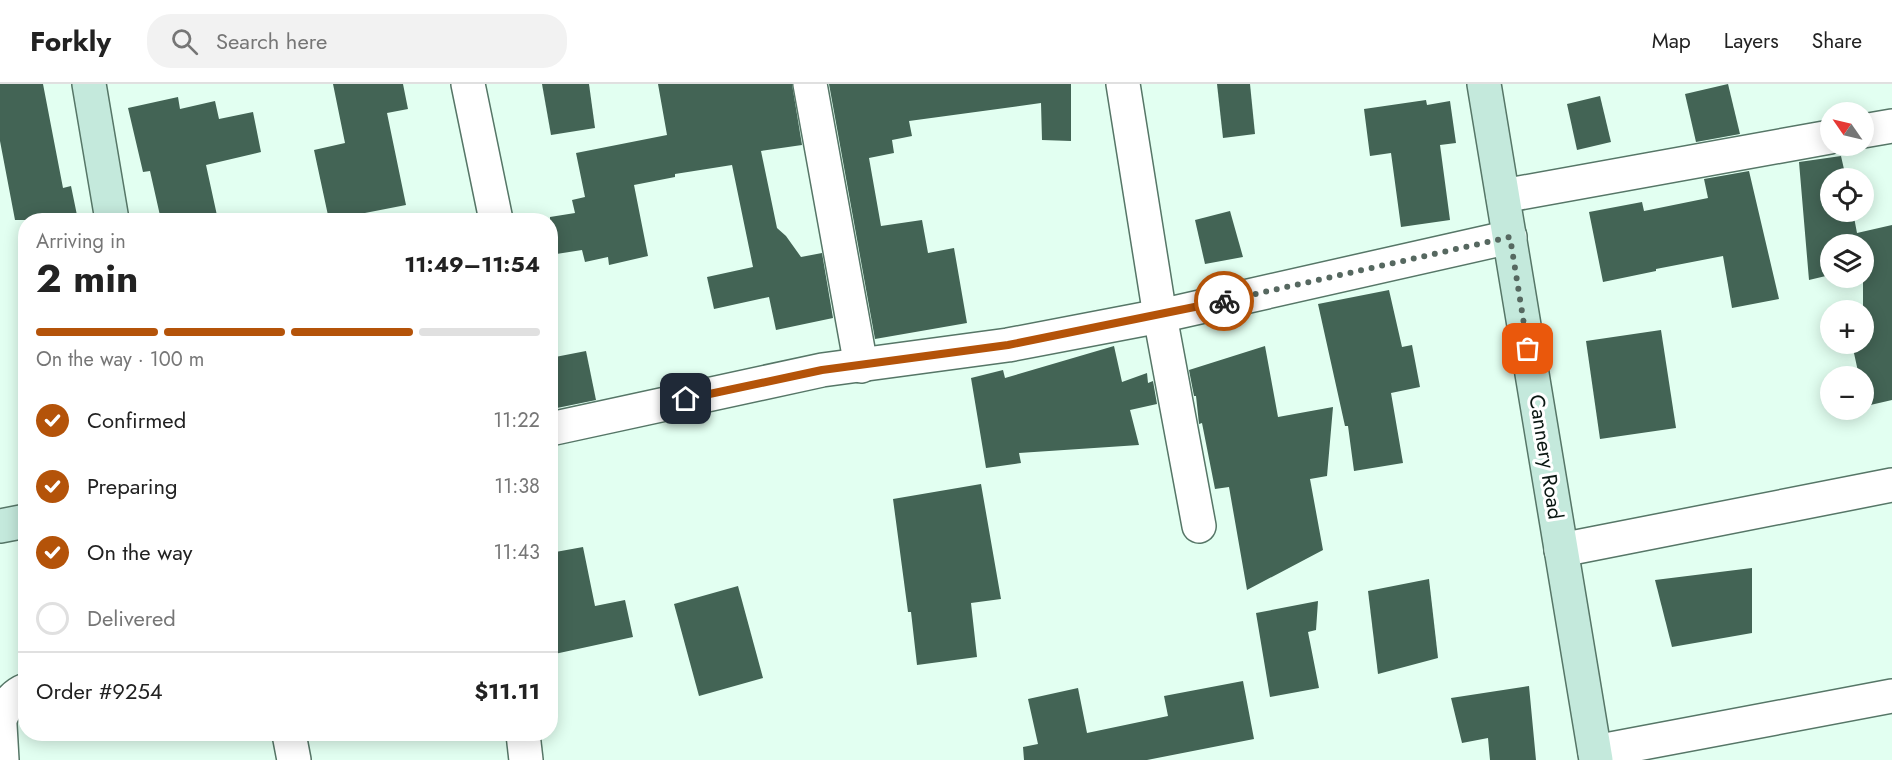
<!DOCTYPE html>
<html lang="en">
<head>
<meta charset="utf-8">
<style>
	:root { --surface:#fff; --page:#f2f2f2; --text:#222; --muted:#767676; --line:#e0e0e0; --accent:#b45309 }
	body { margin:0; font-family:Jost,sans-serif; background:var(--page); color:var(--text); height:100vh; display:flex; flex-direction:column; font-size:22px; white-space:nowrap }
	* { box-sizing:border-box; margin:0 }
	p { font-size:20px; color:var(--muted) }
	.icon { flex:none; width:33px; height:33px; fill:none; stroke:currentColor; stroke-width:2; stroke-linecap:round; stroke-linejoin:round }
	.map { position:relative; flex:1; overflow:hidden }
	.details { position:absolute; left:18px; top:129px; width:540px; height:528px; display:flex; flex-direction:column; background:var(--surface); border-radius:24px; box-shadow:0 3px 15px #0003 }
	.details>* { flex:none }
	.needle { width:39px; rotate:304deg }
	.buttons { position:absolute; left:1820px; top:18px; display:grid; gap:12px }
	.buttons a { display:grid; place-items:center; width:54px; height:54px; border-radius:50%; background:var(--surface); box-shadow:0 3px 15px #0003; font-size:30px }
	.pin { position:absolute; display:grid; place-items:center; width:51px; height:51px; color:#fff; margin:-26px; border-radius:12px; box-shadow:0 3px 9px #0006 }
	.courier { position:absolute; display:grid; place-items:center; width:60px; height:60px; margin:-30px; border:4px solid #b45309; border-radius:50%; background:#fff; color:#222; box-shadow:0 2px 8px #0007 }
	.summary em { font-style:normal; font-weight:700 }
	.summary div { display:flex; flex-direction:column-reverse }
	.summary { display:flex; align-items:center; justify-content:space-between; height:102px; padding:0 18px }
	h1 { font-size:39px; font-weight:700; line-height:45px }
	.bar { display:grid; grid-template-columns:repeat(4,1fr); gap:9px 6px; align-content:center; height:72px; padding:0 18px }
	.bar i { height:8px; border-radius:4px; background:var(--line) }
	.bar .current { background:var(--accent) }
	.bar p { grid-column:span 4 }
	.line { display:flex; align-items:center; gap:15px; padding:0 18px; border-top:2px solid var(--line) }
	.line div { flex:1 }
	ol { padding:0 18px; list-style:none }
	li { display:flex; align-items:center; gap:18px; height:66px }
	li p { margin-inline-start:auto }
	li .icon { padding:6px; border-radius:50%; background:var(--accent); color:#fff; stroke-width:4 }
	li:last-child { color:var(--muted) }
	li i { width:33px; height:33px; border:3px solid var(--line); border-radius:50% }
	header { display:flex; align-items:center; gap:36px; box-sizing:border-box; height:84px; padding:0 30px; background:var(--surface); border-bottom:2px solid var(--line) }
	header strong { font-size:28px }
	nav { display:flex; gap:33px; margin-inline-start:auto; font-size:21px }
	.search { width:420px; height:54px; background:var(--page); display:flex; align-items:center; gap:15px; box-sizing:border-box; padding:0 21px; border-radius:24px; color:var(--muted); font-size:22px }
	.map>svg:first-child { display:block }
	.building { fill:#436455 }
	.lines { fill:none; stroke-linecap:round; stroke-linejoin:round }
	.street-casing { stroke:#567667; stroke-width:36 }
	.secondary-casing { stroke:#567667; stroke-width:36 }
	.street { stroke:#fff; stroke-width:33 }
	.secondary { stroke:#c4e9dc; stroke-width:33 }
	.done { stroke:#566860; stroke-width:6; stroke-dasharray:0 10.8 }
	.route { stroke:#b45309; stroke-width:8 }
	.labels { text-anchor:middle; stroke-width:6; stroke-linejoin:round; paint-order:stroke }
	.street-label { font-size:21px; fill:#0a1712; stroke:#fff }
</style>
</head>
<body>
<header>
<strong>Forkly</strong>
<div class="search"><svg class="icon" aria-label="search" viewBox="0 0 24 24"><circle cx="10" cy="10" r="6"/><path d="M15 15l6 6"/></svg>Search here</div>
<nav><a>Map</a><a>Layers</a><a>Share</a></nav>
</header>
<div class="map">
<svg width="1892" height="676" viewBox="0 0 1892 676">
	<rect width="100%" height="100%" fill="#e2fff1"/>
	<g class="building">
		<path d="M 0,0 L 43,0 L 63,104 L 71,102 L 78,136 L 15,136 L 0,57 Z"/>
		<path d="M 333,0 L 403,0 L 408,25 L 387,29 L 406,121 L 329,136 L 314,66 L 345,59 Z"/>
		<path d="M 542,0 L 589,0 L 595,44 L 551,51 Z"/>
		<path d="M 658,0 L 792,0 L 802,61 L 761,67 L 777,144 L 786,152 L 801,173 L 822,169 L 833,234 L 776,246 L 769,213 L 714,225 L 707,193 L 753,183 L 732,81 L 675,90 L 675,93 L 634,101 L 648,172 L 609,181 L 608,173 L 585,178 L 582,166 L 550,171 L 550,133 L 575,129 L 572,116 L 585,113 L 576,69 L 667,51 Z"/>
		<path d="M 829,0 L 1071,0 L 1071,57 L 1042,56 L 1041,19 L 909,37 L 912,52 L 892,56 L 894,69 L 869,74 L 881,142 L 922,136 L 928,169 L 954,164 L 967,239 L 875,255 Z"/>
		<path d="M 1217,0 L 1250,0 L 1255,50 L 1223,54 Z"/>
		<path d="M 1728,0 L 1740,50 L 1696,58 L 1685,10 Z"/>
		<path d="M 1600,12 L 1611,58 L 1577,66 L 1567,20 Z"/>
		<path d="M 178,13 L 180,25 L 215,17 L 219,35 L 253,28 L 261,68 L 206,81 L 218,136 L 161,136 L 150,87 L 143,88 L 128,24 Z"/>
		<path d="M 1426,16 L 1427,21 L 1450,17 L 1456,59 L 1440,61 L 1450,136 L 1401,143 L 1391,69 L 1370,72 L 1364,25 Z"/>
		<path d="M 1841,72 L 1846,94 L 1830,94 L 1830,128 L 1853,128 L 1857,149 L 1892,141 L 1892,316 L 1866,322 L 1863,308 L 1863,292 L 1859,292 L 1852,260 L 1863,260 L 1863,160 L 1830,160 L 1830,191 L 1809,196 L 1799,78 Z"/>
		<path d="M 1749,87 L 1779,215 L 1732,224 L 1723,172 L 1656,185 L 1656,187 L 1603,198 L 1589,128 L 1642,118 L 1644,127 L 1708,114 L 1704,95 Z"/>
		<path d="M 1230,127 L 1243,173 L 1205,180 L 1195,136 Z"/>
		<path d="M 1389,206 L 1402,263 L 1412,261 L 1420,303 L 1391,309 L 1403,379 L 1354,387 L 1348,342 L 1345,342 L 1318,220 Z"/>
		<path d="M 1661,246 L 1676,344 L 1600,355 L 1586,257 Z"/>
		<path d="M 1114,262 L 1122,298 L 1147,289 L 1148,299 L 1153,297 L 1157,320 L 1130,326 L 1139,361 L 1019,369 L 1021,379 L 986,384 L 971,294 L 1003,286 L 1005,294 Z"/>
		<path d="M 1265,262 L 1278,333 L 1333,323 L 1327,392 L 1310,395 L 1323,466 L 1247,506 L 1229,403 L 1215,405 L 1202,339 L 1199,340 L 1196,312 L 1194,312 L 1189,286 Z"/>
		<path d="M 586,267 L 596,316 L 557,324 L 550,293 L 550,274 Z"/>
		<path d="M 981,400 L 1001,515 L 971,519 L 977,573 L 917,581 L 911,528 L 908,528 L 893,415 Z"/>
		<path d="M 583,463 L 595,522 L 625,516 L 633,553 L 550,571 L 550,469 Z"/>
		<path d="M 1752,484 L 1752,549 L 1672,563 L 1655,496 Z"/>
		<path d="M 1429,495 L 1438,574 L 1378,590 L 1368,507 Z"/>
		<path d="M 738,502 L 763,594 L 699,612 L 674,520 Z"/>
		<path d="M 1318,517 L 1316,546 L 1308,548 L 1319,604 L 1270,613 L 1256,529 Z"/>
		<path d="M 1243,597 L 1254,655 L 1147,676 L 1024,676 L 1023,663 L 1038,660 L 1028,615 L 1078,604 L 1087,649 L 1168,632 L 1164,612 Z"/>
		<path d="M 1529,602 L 1536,676 L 1490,676 L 1488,654 L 1462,659 L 1451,614 Z"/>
	</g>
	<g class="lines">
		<g class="street-casing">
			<g id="street">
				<path d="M 468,0 L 496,136"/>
				<path d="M 810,0 L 861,282"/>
				<path d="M 1123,0 L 1160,232 L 1199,442"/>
				<path d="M 1863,47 L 1892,42"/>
				<path d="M 1503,112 L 1830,53"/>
				<path d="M 550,345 L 822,286 L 1008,261 L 1160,232 L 1510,153"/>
				<path d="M 1561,466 L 1892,401"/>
				<path d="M 0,635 C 5,623 13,611 26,606"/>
				<path d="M 0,641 L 2,676"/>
				<path d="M 289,650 L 294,676"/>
				<path d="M 523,650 L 526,676"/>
				<path d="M 1595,668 L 1892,612"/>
			</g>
		</g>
		<g class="secondary-casing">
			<g id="secondary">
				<path d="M 89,0 L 112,136"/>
				<path d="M 1484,0 L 1596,676"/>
				<path d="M 0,442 L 26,437"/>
			</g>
		</g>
		<use href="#street" class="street"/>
		<use href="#secondary" class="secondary"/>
	</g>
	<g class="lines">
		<path class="done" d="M 1224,217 L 1510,153 L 1528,265"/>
		<path class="route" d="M 686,315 L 822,286 L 1008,261 L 1224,217"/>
	</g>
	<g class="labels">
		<g class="street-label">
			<text transform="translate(1546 373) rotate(81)" y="7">Cannery Road</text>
		</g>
	</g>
</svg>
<div class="buttons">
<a><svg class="needle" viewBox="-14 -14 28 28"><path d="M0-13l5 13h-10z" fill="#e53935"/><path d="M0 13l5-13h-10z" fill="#767676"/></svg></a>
<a><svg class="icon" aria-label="locate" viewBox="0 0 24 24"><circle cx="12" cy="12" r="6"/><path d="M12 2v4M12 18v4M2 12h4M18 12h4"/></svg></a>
<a><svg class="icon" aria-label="layers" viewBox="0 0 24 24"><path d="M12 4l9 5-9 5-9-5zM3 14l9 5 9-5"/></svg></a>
<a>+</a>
<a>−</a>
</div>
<div class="pin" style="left:1528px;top:265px;background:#ea580c"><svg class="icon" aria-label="bag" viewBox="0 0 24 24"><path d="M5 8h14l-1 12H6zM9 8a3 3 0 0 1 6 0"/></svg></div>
<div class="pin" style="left:686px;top:315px;background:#1f2937"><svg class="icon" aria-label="home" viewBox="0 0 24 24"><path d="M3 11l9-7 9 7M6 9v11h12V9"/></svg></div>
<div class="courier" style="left:1224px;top:217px"><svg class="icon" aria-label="bike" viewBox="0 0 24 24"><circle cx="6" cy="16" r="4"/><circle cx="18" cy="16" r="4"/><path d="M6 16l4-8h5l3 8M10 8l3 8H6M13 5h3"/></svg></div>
<section class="details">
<div class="summary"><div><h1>2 min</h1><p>Arriving in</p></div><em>11:49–11:54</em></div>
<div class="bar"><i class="current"></i><i class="current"></i><i class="current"></i><i></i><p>On the way · 100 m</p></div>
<ol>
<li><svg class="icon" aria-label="check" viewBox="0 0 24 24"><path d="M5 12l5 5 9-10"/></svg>Confirmed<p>11:22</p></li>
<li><svg class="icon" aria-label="check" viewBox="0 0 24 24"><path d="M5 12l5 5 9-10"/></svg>Preparing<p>11:38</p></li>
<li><svg class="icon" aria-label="check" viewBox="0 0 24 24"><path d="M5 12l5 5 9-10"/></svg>On the way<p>11:43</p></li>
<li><i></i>Delivered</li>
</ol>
<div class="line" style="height:78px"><div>Order #9254</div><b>$11.11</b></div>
</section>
</div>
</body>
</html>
